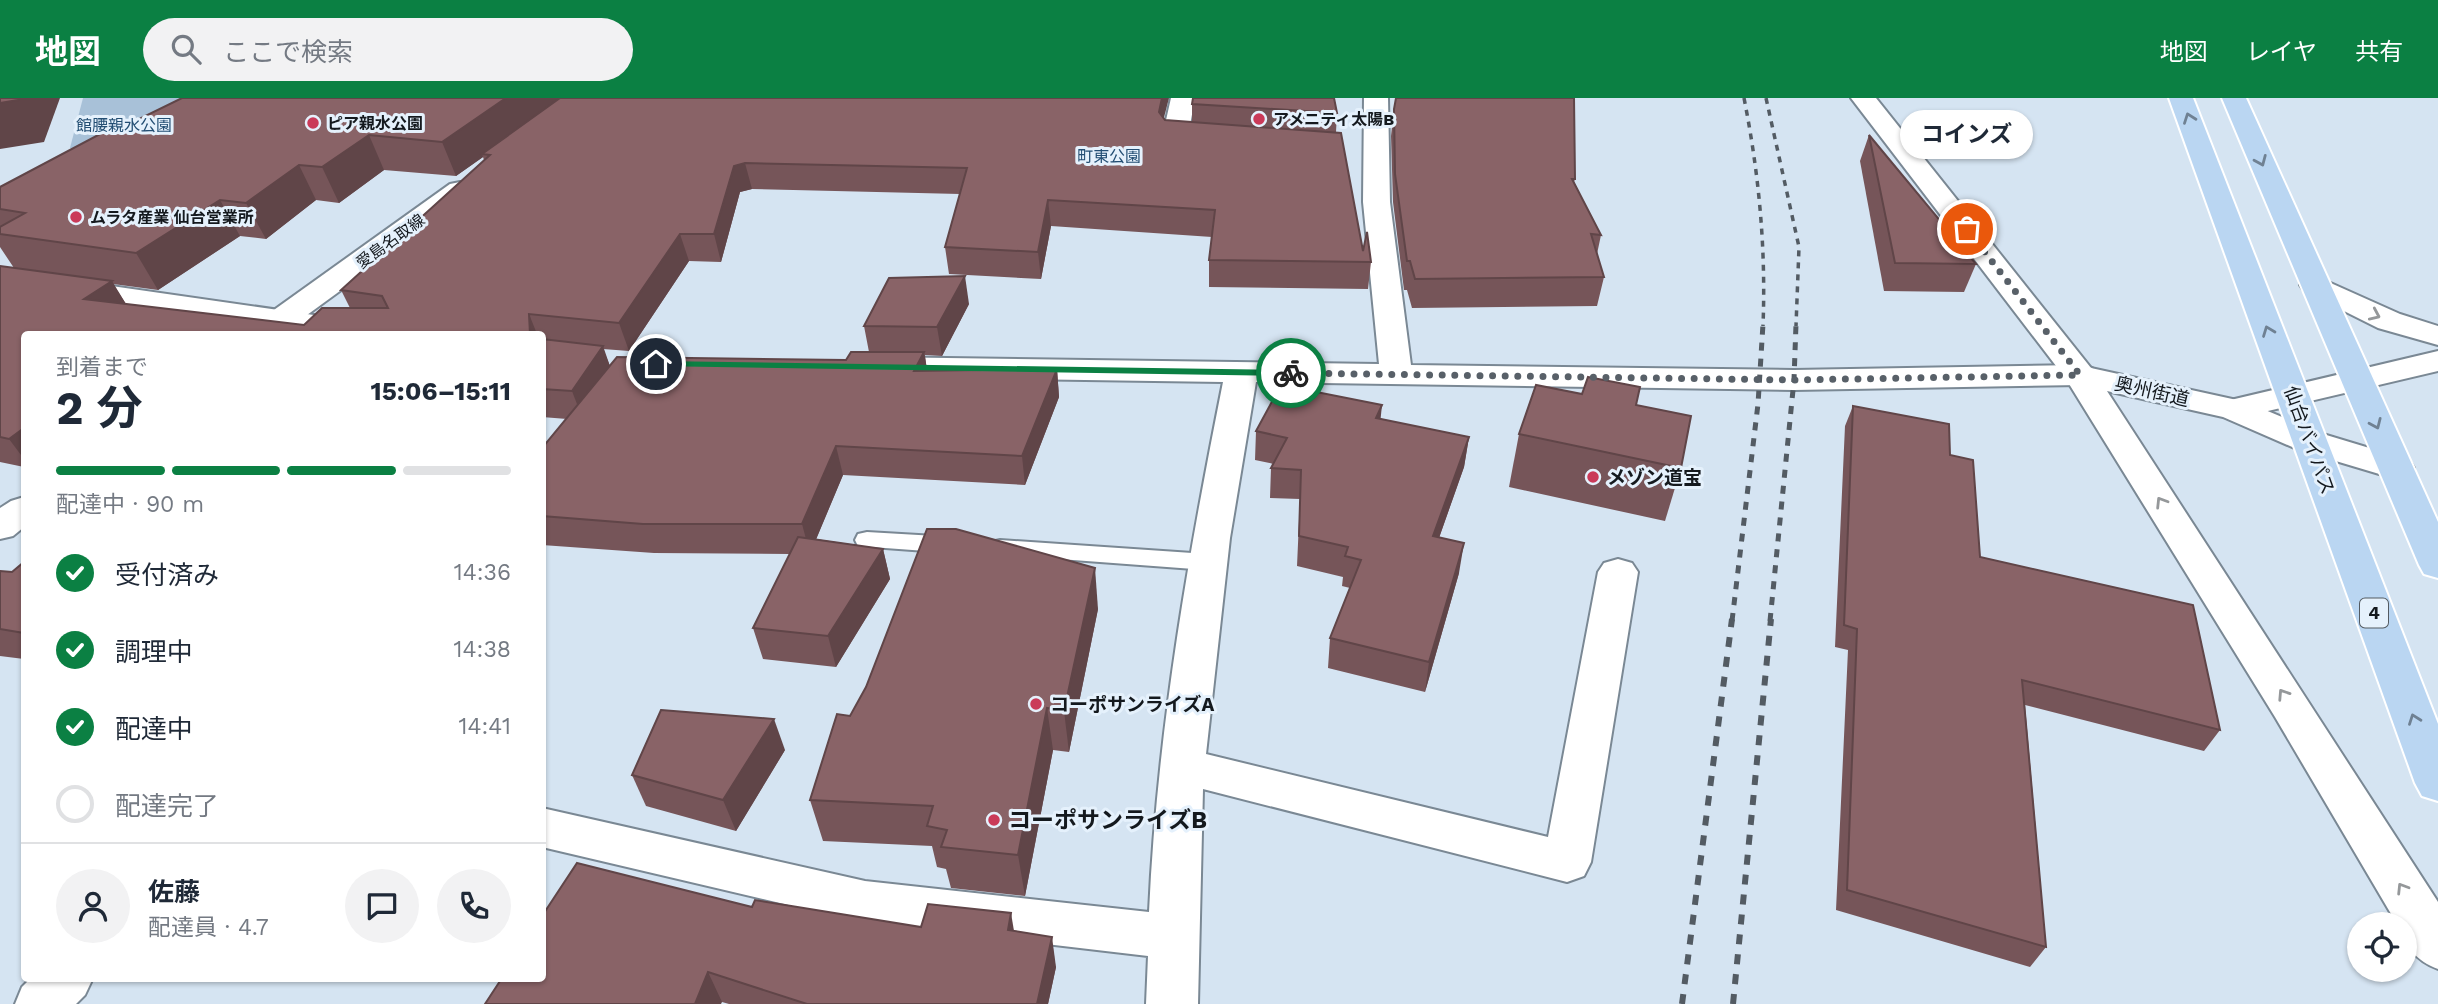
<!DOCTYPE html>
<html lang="ja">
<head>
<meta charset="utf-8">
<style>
	:root { --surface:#fff; --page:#f2f2f3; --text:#1f2937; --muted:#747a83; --line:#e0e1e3; --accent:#0b8043 }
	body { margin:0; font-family:"Work Sans","Noto Sans JP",sans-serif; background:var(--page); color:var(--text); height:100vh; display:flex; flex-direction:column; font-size:26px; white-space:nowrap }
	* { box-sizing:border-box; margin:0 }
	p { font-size:23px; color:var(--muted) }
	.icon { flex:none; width:38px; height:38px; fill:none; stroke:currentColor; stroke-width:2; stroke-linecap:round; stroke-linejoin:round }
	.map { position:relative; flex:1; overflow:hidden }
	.panel { position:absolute; left:21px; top:233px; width:525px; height:651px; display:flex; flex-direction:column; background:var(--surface); border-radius:7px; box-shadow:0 2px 5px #0004 }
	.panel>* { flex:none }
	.buttons { position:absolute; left:2347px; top:814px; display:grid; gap:14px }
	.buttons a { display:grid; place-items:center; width:70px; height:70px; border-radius:50%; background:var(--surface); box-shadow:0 2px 5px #0004; font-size:35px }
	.pin { position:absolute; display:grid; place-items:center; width:60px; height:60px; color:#fff; margin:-30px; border:4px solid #fff; border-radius:50%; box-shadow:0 2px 7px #0007 }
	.courier { position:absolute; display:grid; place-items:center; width:70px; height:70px; margin:-35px; border:5px solid #0b8043; border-radius:50%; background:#fff; color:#222; box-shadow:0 2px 9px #0007 }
	.bubble { position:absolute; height:49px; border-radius:24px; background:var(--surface); box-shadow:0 2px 5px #0004; font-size:23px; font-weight:700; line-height:49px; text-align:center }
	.summary em { font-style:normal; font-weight:700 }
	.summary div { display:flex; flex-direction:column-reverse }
	.summary { display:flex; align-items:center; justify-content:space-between; height:119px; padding:0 35px }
	h1 { font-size:46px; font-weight:700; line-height:52px }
	.bar { display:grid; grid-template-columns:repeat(4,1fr); gap:10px 7px; align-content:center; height:84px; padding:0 35px }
	.bar i { height:9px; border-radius:5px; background:var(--line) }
	.bar .on { background:var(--accent) }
	.bar p { grid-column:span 4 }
	.line { display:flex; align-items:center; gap:18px; padding:0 35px; border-top:2px solid var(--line) }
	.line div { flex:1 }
	.round { display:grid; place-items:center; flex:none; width:74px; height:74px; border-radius:37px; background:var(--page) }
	ol { padding:0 35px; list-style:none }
	li { display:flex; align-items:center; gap:21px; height:77px }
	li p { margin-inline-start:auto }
	li .icon { padding:7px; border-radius:50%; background:var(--accent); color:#fff; stroke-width:4 }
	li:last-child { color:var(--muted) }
	li i { width:38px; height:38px; border:4px solid var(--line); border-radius:50% }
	header { display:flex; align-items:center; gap:42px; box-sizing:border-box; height:98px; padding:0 35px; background:var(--accent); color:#fff }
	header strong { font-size:33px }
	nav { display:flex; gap:38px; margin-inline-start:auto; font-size:24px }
	.search { width:490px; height:63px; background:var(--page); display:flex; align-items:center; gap:18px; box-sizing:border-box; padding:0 24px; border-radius:38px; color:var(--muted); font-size:26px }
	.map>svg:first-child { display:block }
	.green { fill:#a8c1d8 }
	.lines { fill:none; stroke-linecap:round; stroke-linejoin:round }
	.lane-casing { stroke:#7a8894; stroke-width:4 }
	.street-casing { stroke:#7a8894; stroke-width:4 }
	.secondary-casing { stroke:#7a8894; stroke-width:4 }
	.highway-casing { stroke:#fff; stroke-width:4 }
	.lane { fill:#fff; fill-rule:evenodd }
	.street { fill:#fff; fill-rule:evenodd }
	.secondary { fill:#fff; fill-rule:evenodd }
	.highway { fill:#bad6f2; fill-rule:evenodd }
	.rail-far2 { stroke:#535b63; stroke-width:3.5; stroke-dasharray:6 6; stroke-linecap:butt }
	.rail-far1 { stroke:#535b63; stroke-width:5; stroke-dasharray:8 8; stroke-linecap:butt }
	.rail { stroke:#535b63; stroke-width:6; stroke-dasharray:10 10; stroke-linecap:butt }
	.wall { fill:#765559; fill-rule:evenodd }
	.shaded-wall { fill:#604548 }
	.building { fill:#896367; stroke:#604548; stroke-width:2 }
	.oneway { stroke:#6f8193 }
	.oneway2 { stroke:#95989a }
	.route { fill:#0b8043 }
	.done { stroke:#586068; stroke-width:7; stroke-dasharray:0 12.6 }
	.poi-dot { fill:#ca3a59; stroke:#e5f1fc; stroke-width:2.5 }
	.labels { text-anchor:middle; stroke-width:6; stroke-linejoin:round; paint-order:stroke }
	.far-poi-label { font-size:16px; font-weight:bold; fill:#14191e; stroke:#e5f1fc; text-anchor:start }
	.far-park-label { font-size:16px; fill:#234e73; stroke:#e5f1fc }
	.far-street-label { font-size:16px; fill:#14191e; stroke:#e5f1fc }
	.shield { fill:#e5f1fc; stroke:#535a61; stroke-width:2 }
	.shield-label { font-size:18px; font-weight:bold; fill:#14191e }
	.street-label { font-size:19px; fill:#14191e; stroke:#e5f1fc }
	.poi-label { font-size:19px; font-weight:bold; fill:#14191e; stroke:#e5f1fc; text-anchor:start }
	.near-poi-label { font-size:23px; font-weight:bold; fill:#14191e; stroke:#e5f1fc; text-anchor:start }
</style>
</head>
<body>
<header>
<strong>地図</strong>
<div class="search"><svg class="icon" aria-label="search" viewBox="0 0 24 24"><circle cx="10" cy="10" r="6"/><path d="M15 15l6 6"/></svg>ここで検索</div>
<nav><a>地図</a><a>レイヤ</a><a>共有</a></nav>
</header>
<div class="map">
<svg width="2438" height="906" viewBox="0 0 2438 906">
	<rect width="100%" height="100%" fill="#d5e4f2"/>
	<path class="green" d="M 83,0 L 250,0 L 140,54 L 70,50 Z"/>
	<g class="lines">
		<g class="lane-casing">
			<g id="lane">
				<path d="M 867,434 L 953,439 L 962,441 L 965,447 L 962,453 L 953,455 L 858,448 L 855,442 L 858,436 Z"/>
				<path d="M 1000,442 L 1207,456 L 1216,458 L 1219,464 L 1216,470 L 1207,472 L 991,456 L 988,450 L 991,444 Z"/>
			</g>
		</g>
		<g class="street-casing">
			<g id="street">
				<path d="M 1171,0 L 1195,0 L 1189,33 L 1218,37 L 1222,42 L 1218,47 L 1209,50 L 1166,45 L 1162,40 Z"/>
				<path d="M 1364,0 L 1388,0 L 1390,104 L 1411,267 L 1794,272 L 2080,267 L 2092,270 L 2096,277 L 2092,284 L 2080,287 L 1794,292 L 1256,284 L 1230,440 L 1206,656 L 1548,739 L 1598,474 L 1604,465 L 1618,461 L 1632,465 L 1638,474 L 1591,764 L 1584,778 L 1567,784 L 1203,691 L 1198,906 L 1146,906 L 1148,858 L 865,825 L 542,749 L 542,710 L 865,783 L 1149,814 C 1157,635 1188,459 1223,284 L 875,279 L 863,276 L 859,269 L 863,262 L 875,259 L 1379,266 L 1363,104 Z"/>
				<path d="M 0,172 L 384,227 L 395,229 L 400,236 L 320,236 L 0,190 Z"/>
				<path d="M 2315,178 L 2400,216 L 2438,228 L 2438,247 L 2378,230 L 2304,193 L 2300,187 L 2304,181 Z"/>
				<path d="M 2438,253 L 2438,273 L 2234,321 L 2222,318 L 2217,311 L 2222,304 Z"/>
				<path d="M 31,880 L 93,880 L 85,897 L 76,906 L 15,906 L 22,889 Z"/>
			</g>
		</g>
		<g class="secondary-casing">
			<g id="secondary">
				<path d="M 1851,0 L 1876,0 L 2091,270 L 2246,304 L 2323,336 L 2409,362 L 2414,370 L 2409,378 L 2396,381 L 2299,352 L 2223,319 L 2107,293 L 2438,804 L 2438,871 C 2417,863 2404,850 2404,826 L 2397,826 L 2275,619 L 2066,281 Z"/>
				<path d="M 460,84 L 470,86 L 474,92 L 470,98 L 281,236 L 245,236 L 250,229 L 450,86 Z"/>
				<path d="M 24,399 L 24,429 L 13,438 L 0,441 L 0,410 L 11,403 Z"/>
			</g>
		</g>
		<g class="highway-casing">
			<g id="highway">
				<path d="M 2169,0 L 2193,0 L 2438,626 L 2438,703 L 2422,698 L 2415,685 Z"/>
				<path d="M 2222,0 L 2246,0 L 2438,424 L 2438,480 L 2424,476 L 2419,467 Z"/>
			</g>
		</g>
		<use href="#lane" class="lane"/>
		<use href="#street" class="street"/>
		<use href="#secondary" class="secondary"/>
		<use href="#highway" class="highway"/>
		<g class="rail-far2">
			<path d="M 1744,0 C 1759,76 1766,150 1763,228"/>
			<path d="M 1766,0 L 1799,149 L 1796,228"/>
		</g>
		<g class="rail-far1">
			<path d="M 1732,523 L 1758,306 L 1763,226"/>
			<path d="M 1770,523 L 1794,282 L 1796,226"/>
		</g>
		<g class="rail">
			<path d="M 1682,906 L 1732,521"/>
			<path d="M 1733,906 L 1771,521"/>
		</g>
	</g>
	<g class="wall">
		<path d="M 1192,6 L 1337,15 L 1336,34 L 1363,153 L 1371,164 L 1368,191 L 1209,189 L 1209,162 L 1212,139 L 1051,128 L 1041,181 L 949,176 L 945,149 L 960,96 L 752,91 L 740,94 L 721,164 L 689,163 L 629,253 L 603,251 L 610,268 L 846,262 L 869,254 L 864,228 L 969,206 L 942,258 L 925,257 L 927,273 L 1057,271 L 1059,299 L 1025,387 L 843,377 L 816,441 L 883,451 L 890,481 L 836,569 L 763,561 L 753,530 L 790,456 L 654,455 L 542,447 L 542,350 L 567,321 L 542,319 L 542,236 L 24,236 L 24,369 L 0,364 L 0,168 L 14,170 L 0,149 L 0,89 L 125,28 L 1164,21 L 1165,22 L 1192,24 ZM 483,59 L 484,62 L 341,192 L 350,210 L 304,227 L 126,206 L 113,186 L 158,192 L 240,138 L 266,141 L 316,102 L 339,105 L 384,72 L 456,78 Z"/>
		<path d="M 1394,11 L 1575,81 L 1574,84 L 1601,137 L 1597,156 L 1604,179 L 1597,208 L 1412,210 L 1407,192 L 1404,192 L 1393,104 L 1391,38 Z"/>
		<path d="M 1869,37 L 1976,166 L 1964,194 L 1884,193 L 1860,63 Z"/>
		<path d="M 1636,307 L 1681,370 L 1665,423 L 1509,389 L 1519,336 Z"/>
		<path d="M 1853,308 L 1950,357 L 1980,459 L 2220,632 L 2204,653 L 2025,607 L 2046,849 L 2030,869 L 1836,812 L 1848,552 L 1835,549 L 1845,328 Z"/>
		<path d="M 1380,321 L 1469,339 L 1464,369 L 1439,440 L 1459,475 L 1425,594 L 1328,570 L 1330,540 L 1350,490 L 1342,488 L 1343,479 L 1297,468 L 1300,401 L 1270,400 L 1271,370 L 1274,366 L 1255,362 L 1256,333 Z"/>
		<path d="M 24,464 L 24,561 L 0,558 L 0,473 L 12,474 Z"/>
		<path d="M 1098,511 L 1069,654 L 1053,652 L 1025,798 L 951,790 L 946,771 L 937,769 L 932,748 L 823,743 L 810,702 L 850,618 Z"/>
		<path d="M 785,652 L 736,733 L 646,708 L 632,677 Z"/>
		<path d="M 921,829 L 1014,833 L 1056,869 L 1048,906 L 729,906 L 722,904 L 485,906 Z"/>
	</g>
	<g class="shaded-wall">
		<path d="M 19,0 L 60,0 L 44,44 L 0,51 L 0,5 Z"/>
		<path d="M 506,0 L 565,0 L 482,56 L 483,59 L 456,78 L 442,44 Z"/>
		<path d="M 1162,0 L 1169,0 L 1159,39 L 1159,14 Z"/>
		<path d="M 369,37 L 384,72 L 339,105 L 322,69 Z"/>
		<path d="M 745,65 L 752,91 L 740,94 L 721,164 L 714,136 L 734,68 Z"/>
		<path d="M 299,67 L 316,102 L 266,141 L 246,105 Z"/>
		<path d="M 220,102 L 240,138 L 158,192 L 136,155 Z"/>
		<path d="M 1048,102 L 1051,128 L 1041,181 L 1038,154 Z"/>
		<path d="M 680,136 L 689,163 L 629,253 L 619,225 Z"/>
		<path d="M 965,178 L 969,206 L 942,258 L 937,229 Z"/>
		<path d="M 112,183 L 129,211 L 84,201 Z"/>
		<path d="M 529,216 L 537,236 L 530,236 Z"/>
		<path d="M 603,248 L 613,277 L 583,322 L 572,293 Z"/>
		<path d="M 924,254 L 929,283 L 914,273 Z"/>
		<path d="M 1057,271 L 1059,299 L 1025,387 L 1022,358 Z"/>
		<path d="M 1382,307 L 1379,336 L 1376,320 Z"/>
		<path d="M 24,330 L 24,361 L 9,341 Z"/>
		<path d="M 1469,339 L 1464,369 L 1429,468 L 1433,438 Z"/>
		<path d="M 836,348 L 843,377 L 810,456 L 802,426 Z"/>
		<path d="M 1464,445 L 1459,475 L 1425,594 L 1429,564 Z"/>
		<path d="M 883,451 L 890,481 L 836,569 L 828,538 Z"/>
		<path d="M 1095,470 L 1098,511 L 1069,654 L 1064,613 Z"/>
		<path d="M 1047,610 L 1053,652 L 1025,798 L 1018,757 Z"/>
		<path d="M 774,621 L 785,652 L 736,733 L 723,702 Z"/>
		<path d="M 1011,815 L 1016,845 L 1008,832 Z"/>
		<path d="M 1052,839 L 1056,869 L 1048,906 L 1037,906 Z"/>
		<path d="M 708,874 L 722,904 L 721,906 L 695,906 Z"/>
	</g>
	<g class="building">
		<path d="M 0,0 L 19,0 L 18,2 L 0,5 Z"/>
		<path d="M 182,0 L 506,0 L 442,44 L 369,37 L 322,69 L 299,67 L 246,105 L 220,102 L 136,155 L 0,136 L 0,129 L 25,115 L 0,111 L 0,89 L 117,27 L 125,28 Z"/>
		<path d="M 560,0 L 1162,0 L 1159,14 L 1165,22 L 1341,35 L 1363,153 L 1367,134 L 1371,164 L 1209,162 L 1215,112 L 1048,102 L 1038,154 L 945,149 L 967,70 L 745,65 L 734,68 L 714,136 L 680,136 L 619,225 L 529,216 L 530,236 L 24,236 L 24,330 L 9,341 L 0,339 L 0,168 L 112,183 L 84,201 L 304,227 L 322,210 L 388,210 L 382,198 L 341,192 L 490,57 L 482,56 Z"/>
		<path d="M 1193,0 L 1334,0 L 1337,15 L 1192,6 Z"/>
		<path d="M 1396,0 L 1574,0 L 1575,81 L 1572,81 L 1601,137 L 1591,136 L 1604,179 L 1415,181 L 1410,163 L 1407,163 L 1395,76 L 1394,11 Z"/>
		<path d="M 1869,37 L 1976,166 L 1895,165 Z"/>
		<path d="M 965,178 L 937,229 L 864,228 L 889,180 Z"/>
		<path d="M 542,241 L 603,248 L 572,293 L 542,291 Z"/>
		<path d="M 851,254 L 924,254 L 914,273 L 1057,271 L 1022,358 L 836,348 L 802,426 L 643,426 L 542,418 L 542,350 L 617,259 L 846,262 Z"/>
		<path d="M 1588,279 L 1640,289 L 1636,307 L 1691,318 L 1681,370 L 1519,336 L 1536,287 L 1582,296 Z"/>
		<path d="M 1281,287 L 1382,307 L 1376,320 L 1469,339 L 1433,438 L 1464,445 L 1429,564 L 1330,540 L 1361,462 L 1345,458 L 1348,449 L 1299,438 L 1301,372 L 1271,370 L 1287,340 L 1256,333 Z"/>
		<path d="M 1853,308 L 1949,326 L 1950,357 L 1973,362 L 1980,459 L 2193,507 L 2220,632 L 2022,582 L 2046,849 L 1847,792 L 1857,531 L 1844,527 Z"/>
		<path d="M 927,431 L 956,431 L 1095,470 L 1064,613 L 1047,610 L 1018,757 L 941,749 L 947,732 L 927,728 L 933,708 L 810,702 L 837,616 L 850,618 L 866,589 Z"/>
		<path d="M 798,439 L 883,451 L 828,538 L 753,530 Z"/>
		<path d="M 24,464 L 24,535 L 0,531 L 0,473 L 12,474 Z"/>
		<path d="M 661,612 L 774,621 L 723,702 L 632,677 Z"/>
		<path d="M 577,765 L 752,809 L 755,802 L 921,829 L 928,806 L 1011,815 L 1008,832 L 1052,839 L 1037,906 L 807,906 L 708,874 L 695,906 L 485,906 L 502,880 L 542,880 L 542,818 Z"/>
	</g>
	<defs><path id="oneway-chevron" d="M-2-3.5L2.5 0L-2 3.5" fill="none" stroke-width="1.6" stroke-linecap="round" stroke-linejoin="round" transform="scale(1.75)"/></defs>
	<g class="oneway">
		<use href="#oneway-chevron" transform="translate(2189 20) rotate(-110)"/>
		<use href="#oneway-chevron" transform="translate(2261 63) rotate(67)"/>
		<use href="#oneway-chevron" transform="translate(2268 233) rotate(-111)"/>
		<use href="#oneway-chevron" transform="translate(2376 326) rotate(66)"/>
		<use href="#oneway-chevron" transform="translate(2414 621) rotate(-110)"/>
	</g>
	<g class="oneway2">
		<use href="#oneway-chevron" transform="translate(2375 217) rotate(24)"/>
		<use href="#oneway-chevron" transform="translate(2161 404) rotate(-122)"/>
		<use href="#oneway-chevron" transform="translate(2283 596) rotate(-123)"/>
		<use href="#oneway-chevron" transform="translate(2402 790) rotate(-122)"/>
	</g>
	<path class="route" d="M 656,263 L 1291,272 L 1296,275 L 1291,278 L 652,268 Z"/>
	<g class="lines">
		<path class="done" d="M 1291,275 L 1794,282 L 2080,277 L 1967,131"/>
	</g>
	<g class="poi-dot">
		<circle cx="1259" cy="21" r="7"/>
		<circle cx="313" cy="25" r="7"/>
		<circle cx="76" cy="119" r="7"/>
		<circle cx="1593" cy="379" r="7"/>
		<circle cx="1036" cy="606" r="7"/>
		<circle cx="994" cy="722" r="7"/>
	</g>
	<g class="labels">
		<g class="far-poi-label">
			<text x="1273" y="27">アメニティ太陽B</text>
			<text x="327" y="31">ピア親水公園</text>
			<text x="90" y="125">ムラタ産業 仙台営業所</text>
		</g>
		<g class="far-park-label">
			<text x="124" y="33">館腰親水公園</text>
			<text x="1109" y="64">町東公園</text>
		</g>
		<g class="far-street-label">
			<text transform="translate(390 143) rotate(-36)" y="6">愛島名取線</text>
		</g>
		<rect class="shield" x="2360" y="500.5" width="28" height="29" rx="5"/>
		<g class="shield-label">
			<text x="2374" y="521">4</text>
		</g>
		<g class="street-label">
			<text transform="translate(2152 293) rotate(13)" y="7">奥州街道</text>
			<text transform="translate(2310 342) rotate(70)" y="7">仙台バイパス</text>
		</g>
		<g class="poi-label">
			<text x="1607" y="386">メゾン道宝</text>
			<text x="1050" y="613">コーポサンライズA</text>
		</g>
		<g class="near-poi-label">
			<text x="1008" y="730">コーポサンライズB</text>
		</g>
	</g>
</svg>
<div class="buttons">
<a><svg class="icon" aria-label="locate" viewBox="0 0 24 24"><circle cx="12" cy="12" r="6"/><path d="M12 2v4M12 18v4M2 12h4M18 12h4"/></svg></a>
</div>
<div class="pin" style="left:1967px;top:131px;background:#ea580c"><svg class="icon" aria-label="bag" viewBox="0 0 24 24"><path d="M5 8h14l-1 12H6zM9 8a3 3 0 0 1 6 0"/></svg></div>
<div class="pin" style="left:656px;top:266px;background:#1f2937"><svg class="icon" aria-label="home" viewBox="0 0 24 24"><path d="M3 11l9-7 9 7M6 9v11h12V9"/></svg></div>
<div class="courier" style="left:1291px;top:275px"><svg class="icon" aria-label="bike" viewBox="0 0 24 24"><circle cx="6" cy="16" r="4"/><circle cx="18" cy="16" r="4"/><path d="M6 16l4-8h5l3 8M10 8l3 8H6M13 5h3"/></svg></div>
<div class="bubble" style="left:1900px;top:12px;width:133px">コインズ</div>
<section class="panel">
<div class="summary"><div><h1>2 分</h1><p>到着まで</p></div><em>15:06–15:11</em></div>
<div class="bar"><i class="on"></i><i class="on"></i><i class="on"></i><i></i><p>配達中 · 90 m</p></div>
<ol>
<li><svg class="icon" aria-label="check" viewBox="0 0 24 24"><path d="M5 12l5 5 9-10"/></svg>受付済み<p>14:36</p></li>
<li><svg class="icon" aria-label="check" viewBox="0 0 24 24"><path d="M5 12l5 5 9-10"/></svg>調理中<p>14:38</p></li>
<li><svg class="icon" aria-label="check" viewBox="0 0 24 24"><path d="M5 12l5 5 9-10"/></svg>配達中<p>14:41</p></li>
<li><i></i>配達完了</li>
</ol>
<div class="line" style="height:126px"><a class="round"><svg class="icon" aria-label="person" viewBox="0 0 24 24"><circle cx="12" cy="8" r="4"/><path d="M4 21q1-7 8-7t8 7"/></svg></a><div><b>佐藤</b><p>配達員 · 4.7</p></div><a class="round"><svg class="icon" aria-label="chat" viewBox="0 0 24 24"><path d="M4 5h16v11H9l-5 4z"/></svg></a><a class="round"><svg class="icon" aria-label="phone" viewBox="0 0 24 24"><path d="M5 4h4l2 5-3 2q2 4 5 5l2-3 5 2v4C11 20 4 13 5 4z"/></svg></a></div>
</section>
</div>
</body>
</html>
